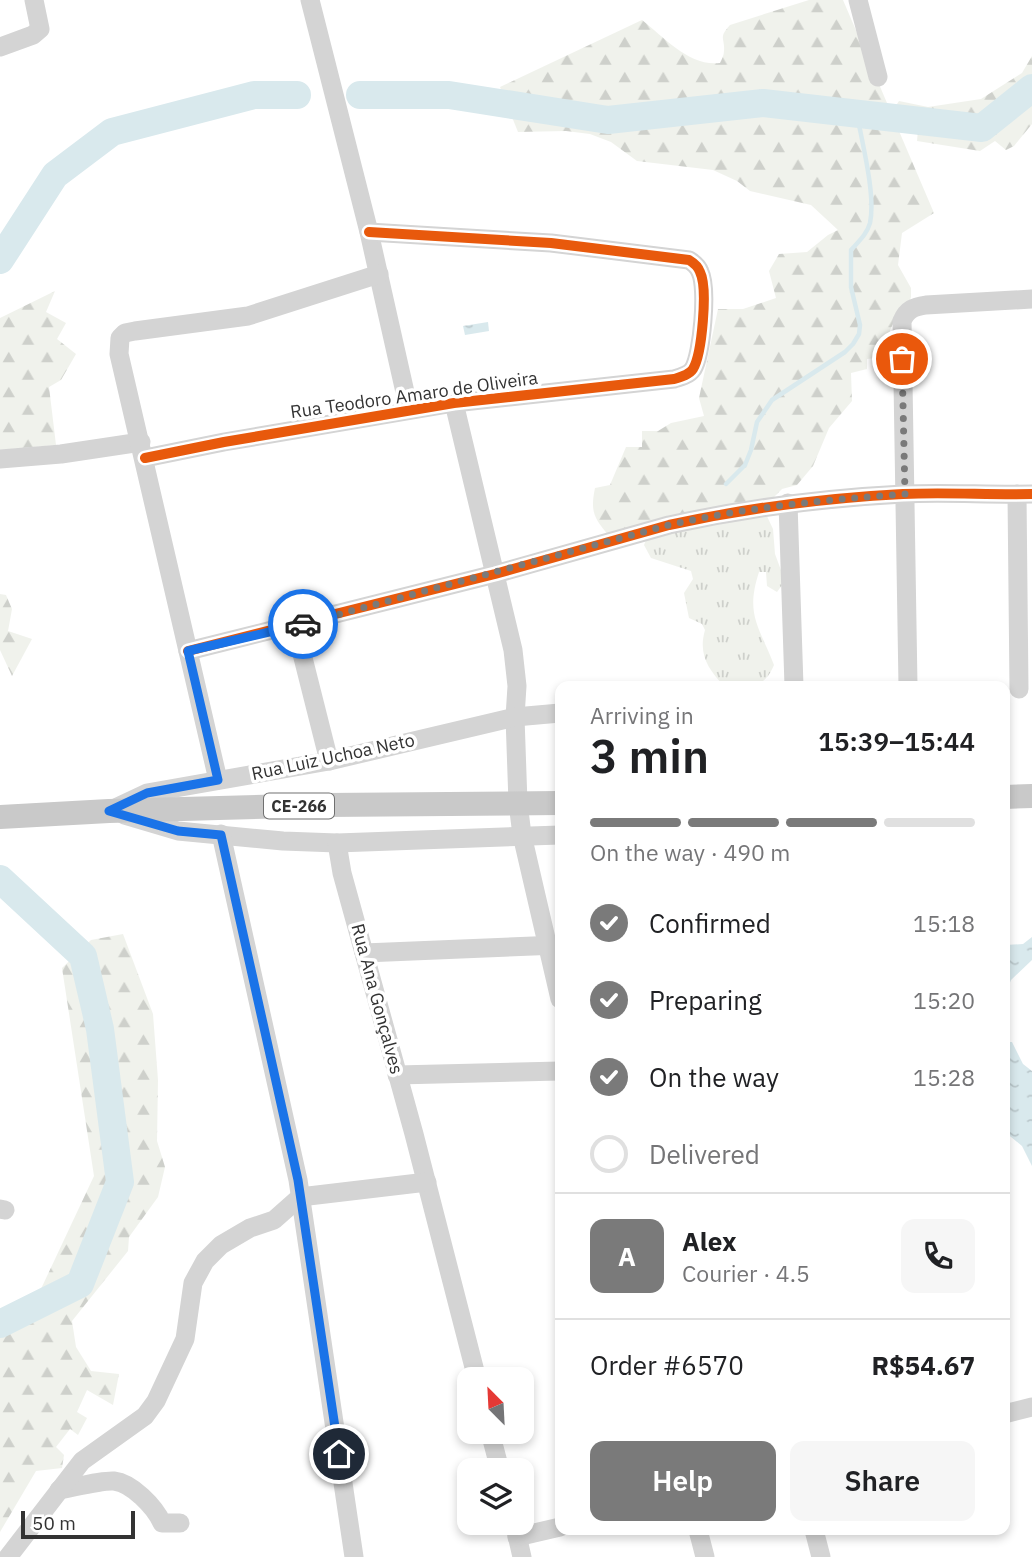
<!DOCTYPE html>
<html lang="en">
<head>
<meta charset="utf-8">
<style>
	:root { --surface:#fff; --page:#f6f6f6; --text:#202124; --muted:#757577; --line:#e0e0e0; --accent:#7a7a7a }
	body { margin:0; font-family:"IBM Plex Sans",sans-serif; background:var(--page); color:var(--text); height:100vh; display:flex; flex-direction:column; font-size:26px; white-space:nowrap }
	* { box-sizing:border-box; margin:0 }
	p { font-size:23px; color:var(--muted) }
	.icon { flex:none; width:38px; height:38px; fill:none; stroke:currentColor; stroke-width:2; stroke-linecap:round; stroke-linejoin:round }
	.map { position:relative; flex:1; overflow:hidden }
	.side { position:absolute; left:555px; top:681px; width:455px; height:854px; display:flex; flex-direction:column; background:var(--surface); border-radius:14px; box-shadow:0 4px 10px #0003 }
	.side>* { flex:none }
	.needle { width:46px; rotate:336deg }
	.controls { position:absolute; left:457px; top:1367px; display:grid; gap:14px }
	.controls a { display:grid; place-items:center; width:77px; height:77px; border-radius:14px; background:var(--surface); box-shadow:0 4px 10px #0003; font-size:35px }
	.scale { position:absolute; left:21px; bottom:18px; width:114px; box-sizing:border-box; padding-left:7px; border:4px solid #333; border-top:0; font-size:19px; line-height:24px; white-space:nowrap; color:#333; -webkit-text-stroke:5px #fff; paint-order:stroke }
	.pin { position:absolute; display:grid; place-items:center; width:60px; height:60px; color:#fff; margin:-30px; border:4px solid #fff; border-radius:50%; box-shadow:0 2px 7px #0007 }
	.courier { position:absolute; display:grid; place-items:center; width:70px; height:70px; margin:-35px; border:5px solid #1a73e8; border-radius:50%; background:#fff; color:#222; box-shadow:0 2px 9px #0007 }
	.head em { font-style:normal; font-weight:600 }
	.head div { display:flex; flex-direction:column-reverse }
	.head { display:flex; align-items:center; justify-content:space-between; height:119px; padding:0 35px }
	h1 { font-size:46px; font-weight:600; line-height:52px }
	.bar { display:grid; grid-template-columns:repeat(4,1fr); gap:10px 7px; align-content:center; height:84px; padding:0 35px }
	.bar i { height:9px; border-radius:5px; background:var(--line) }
	.bar .on { background:var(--accent) }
	.bar p { grid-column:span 4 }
	.line { display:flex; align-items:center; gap:18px; padding:0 35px; border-top:2px solid var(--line) }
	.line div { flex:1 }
	.round { display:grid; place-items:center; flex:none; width:74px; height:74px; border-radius:14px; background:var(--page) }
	ol { padding:0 35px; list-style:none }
	li { display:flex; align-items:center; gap:21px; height:77px }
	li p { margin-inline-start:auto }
	li .icon { padding:7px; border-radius:50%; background:var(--accent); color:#fff; stroke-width:4 }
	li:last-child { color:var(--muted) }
	li i { width:38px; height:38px; border:4px solid var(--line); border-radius:50% }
	.cta { display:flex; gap:14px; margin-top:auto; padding:14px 35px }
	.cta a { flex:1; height:80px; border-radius:14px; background:var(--accent); color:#fff; font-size:28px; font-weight:600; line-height:80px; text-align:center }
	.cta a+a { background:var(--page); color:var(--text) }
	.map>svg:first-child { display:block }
	.grass { fill:url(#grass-tufts) }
	.forest { fill:url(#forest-firs) }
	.water { fill:url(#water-ripples) }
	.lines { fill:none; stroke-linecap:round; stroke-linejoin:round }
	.stream { stroke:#d9e9ed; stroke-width:4.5 }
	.river { stroke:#d9e9ed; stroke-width:28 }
	.minor { stroke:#d4d4d4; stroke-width:19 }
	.major { stroke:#c9c9c9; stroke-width:24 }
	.cycleway-casing { stroke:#fff; stroke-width:15 }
	.cycleway { stroke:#e8590c; stroke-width:10 }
	.done { stroke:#7a7a7a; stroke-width:7; stroke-dasharray:0 12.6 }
	.route { stroke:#1a73e8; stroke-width:9 }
	.labels { text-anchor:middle; stroke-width:7; stroke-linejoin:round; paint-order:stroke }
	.shield { fill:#fff; stroke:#707070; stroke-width:2 }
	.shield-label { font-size:16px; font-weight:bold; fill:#333 }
	.street-label { font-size:18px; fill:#333; stroke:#fff }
</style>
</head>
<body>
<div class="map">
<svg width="1032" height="1557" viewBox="0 0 1032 1557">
	<defs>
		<pattern id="grass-tufts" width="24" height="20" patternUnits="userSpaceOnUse" patternTransform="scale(1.75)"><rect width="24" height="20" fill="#f0f2ec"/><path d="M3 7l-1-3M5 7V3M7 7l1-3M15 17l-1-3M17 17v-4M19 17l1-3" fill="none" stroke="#ced0cb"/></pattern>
		<pattern id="forest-firs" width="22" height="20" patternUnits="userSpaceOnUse" patternTransform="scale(1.75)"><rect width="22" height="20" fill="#f0f2ec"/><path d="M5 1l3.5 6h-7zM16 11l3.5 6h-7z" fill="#ced0cb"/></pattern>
		<pattern id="water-ripples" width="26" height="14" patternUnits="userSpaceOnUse" patternTransform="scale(1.75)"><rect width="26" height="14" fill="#d9e9ed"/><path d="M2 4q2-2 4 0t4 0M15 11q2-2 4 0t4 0" fill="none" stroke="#bbc8cc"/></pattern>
	</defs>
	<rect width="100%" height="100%" fill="#fff"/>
	<path class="grass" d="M 765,512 L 773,529 L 775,554 L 785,581 L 777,592 L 767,586 L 766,572 L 759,572 C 745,615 759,626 774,665 C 763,691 749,686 724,686 C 708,669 698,654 705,630 L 702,624 L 689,618 L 684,593 L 693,579 L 691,571 L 651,558 L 644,545 L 648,535 Z"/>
	<g class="forest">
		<path d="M 809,0 L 843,0 L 934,213 L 902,233 L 898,265 L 911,288 L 911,297 L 909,304 L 897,316 L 890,330 L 890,346 L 887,357 L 867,359 L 867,369 L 851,373 L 852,401 L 829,428 L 813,466 L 797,485 L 782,489 L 774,497 L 609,536 C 594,518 590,512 595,488 L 610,485 L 626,447 L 642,447 L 642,431 L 658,431 L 671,423 L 704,416 L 699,398 L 718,309 L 743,309 L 776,298 L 769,271 L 779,254 L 807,252 L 828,235 L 838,230 L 811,205 L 750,191 L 737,181 L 713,170 L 637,161 L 611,142 L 590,134 L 566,131 L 518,132 L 500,87 L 642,20 C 665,38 690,67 720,63 C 722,59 724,55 724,51 C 725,38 718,38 730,25 Z"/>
		<path d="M 1032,56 L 1032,124 L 1014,146 L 1006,150 L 995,141 L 980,151 L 917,141 L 918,130 L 895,107 L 899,101 L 928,107 L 981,99 L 1022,73 Z"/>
		<path d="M 55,291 L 46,312 L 66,323 L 57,339 L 76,354 L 61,380 L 49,387 L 56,445 L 0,450 L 0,318 Z"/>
		<path d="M 0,594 L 6,595 L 12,609 L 8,631 L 32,639 L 12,676 L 0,650 Z"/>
		<path d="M 123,934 L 153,1014 L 158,1080 L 157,1141 L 165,1167 L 158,1197 L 129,1237 L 128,1251 L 72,1321 L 76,1347 L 91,1371 L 119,1374 L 113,1405 L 87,1390 L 77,1412 L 87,1418 L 78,1435 L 70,1429 L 56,1447 L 64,1455 L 62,1468 L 36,1471 L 0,1532 L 0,1319 L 32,1308 L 94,1176 L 62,968 L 91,940 Z"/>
	</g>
	<g class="water">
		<path d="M 488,322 L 489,331 L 465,335 L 463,326 Z"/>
		<path d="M 1032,937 L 1032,960 L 1011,980 L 1005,995 L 1005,945 L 1023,944 Z"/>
		<path d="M 1005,1042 L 1012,1042 L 1023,1064 L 1032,1071 L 1032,1166 L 1022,1146 L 1005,1132 Z"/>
	</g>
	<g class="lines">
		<path class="stream" d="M 726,484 L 745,465 L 751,450 L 757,422 L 772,400 L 845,352 L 853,344 L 859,334 L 860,325 L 851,287 L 851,250 C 859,241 867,234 870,223 C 876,195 862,143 857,114"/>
		<g class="river">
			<path d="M 360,95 L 449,95 L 608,120 L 763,103 L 982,128 L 1032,88"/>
			<path d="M 0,260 L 55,175 L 112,132 L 254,95 L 297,95"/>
			<path d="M 0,879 L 83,956 L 100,1029 L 120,1182 L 80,1284 L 0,1324"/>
		</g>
		<g class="minor">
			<path d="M 310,0 L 369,232 L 409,410"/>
			<path d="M 858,0 L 878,77"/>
			<path d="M 0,47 L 33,35 L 40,29 L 34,0"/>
			<path d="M 454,403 L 513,650 L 517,686 L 515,717 L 518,803 L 522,835 L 560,999"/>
			<path d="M 145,458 L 224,442 L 454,403 L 674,379 C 681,377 689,375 693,369 C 702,354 708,288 700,272 C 698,266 694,263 689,260 L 551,243 L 369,232"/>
			<path d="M 0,459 L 61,454 L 141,442"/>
			<path d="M 1017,494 L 1019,689"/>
			<path d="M 788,503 L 794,686"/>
			<path d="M 295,626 L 329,761"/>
			<path d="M 188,651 L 495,574 L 669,525 C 747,508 824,498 903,494 C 946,492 989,495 1032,494"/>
			<path d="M 908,686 L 902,321 C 907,309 914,307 926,305 L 1032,299"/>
			<path d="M 218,780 L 119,354 L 120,338 L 125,333 L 135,331 L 248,316 L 379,274"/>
			<path d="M 113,809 L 147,793 L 329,761 L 515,717 L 560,713"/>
			<path d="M 124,815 L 178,831 L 283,841 L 337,843 L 342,873 L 414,1134 L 477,1379"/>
			<path d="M 221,834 L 298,1180 L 354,1557"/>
			<path d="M 337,843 L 560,835"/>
			<path d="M 364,953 L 558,945"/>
			<path d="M 397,1075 L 560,1071"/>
			<path d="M 0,1209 L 5,1210"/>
			<path d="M 1004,1414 L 1032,1407"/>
			<path d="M 490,1432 L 500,1470"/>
			<path d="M 59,1490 C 72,1488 101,1480 114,1481 C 132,1483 155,1507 162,1523 L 180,1523"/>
			<path d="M 514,1522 L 522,1557"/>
			<path d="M 698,1530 L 705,1557"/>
			<path d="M 814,1530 L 821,1557"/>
			<path d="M 517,1537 L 560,1527"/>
			<path d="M 8,1557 L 82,1461 L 145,1416 L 156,1401 L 185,1339 L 193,1283 L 205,1261 L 221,1245 L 250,1228 L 274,1220 L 300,1197 L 427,1182"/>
		</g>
		<g class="major">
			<path d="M 1004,797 L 1032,796"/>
			<path d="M 0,817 L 109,811 L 326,805 L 560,803"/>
		</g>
		<g class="cycleway-casing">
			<g id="cycleway">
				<path d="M 145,458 L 224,442 L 454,403 L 674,379 C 681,377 689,375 693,369 C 702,354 708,288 700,272 C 698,266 694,263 689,260 L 551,243 L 369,232"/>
				<path d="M 188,651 L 495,574 L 669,525 C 747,508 824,498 903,494 C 946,492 989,495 1032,494"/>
			</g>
		</g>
		<use href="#cycleway" class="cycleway"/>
	</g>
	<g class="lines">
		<path class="done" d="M 303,624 L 669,525 C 748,507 824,500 905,494 L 902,359"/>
		<path class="route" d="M 303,624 L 188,651 L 218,780 L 147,793 L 109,811 L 178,831 L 221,835 L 298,1180 L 339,1454"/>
	</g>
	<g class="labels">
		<rect class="shield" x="264" y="793.5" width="70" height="25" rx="5"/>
		<g class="shield-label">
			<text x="299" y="812">CE-266</text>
		</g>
		<g class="street-label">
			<text transform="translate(414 395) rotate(-8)" y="6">Rua Teodoro Amaro de Oliveira</text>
			<text transform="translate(333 757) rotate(-12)" y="6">Rua Luiz Uchoa Neto</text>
			<text transform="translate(377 999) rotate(75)" y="6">Rua Ana Gonçalves</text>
		</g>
	</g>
</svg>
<div class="controls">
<a><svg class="needle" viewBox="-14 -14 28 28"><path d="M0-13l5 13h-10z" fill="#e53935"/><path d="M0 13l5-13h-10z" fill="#757577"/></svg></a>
<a><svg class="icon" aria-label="layers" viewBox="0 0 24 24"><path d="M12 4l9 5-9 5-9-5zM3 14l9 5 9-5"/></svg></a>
</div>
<div class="scale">50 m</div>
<div class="pin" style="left:902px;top:359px;background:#ea580c"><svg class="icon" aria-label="bag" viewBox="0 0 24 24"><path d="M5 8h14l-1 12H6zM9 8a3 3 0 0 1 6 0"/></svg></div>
<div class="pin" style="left:339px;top:1454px;background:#1f2937"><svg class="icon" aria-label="home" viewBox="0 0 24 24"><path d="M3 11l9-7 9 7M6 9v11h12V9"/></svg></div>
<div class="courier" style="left:303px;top:624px"><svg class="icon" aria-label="car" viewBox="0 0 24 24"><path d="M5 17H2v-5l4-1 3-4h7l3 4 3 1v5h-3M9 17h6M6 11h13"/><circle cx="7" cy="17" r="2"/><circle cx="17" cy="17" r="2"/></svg></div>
<section class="side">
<div class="head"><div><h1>3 min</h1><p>Arriving in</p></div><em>15:39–15:44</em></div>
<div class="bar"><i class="on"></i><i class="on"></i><i class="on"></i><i></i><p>On the way · 490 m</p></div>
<ol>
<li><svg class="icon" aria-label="check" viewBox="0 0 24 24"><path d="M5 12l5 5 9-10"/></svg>Confirmed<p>15:18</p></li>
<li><svg class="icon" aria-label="check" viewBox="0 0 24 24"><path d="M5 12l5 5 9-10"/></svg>Preparing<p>15:20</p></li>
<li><svg class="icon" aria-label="check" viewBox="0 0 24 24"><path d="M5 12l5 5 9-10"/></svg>On the way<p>15:28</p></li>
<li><i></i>Delivered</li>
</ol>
<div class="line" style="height:126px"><b class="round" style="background:var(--accent);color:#fff">A</b><div><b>Alex</b><p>Courier · 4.5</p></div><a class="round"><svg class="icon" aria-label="phone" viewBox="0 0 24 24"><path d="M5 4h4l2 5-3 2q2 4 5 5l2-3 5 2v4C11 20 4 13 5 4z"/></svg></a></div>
<div class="line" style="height:91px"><div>Order #6570</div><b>R$54.67</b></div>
<div class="cta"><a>Help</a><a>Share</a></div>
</section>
</div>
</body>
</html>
